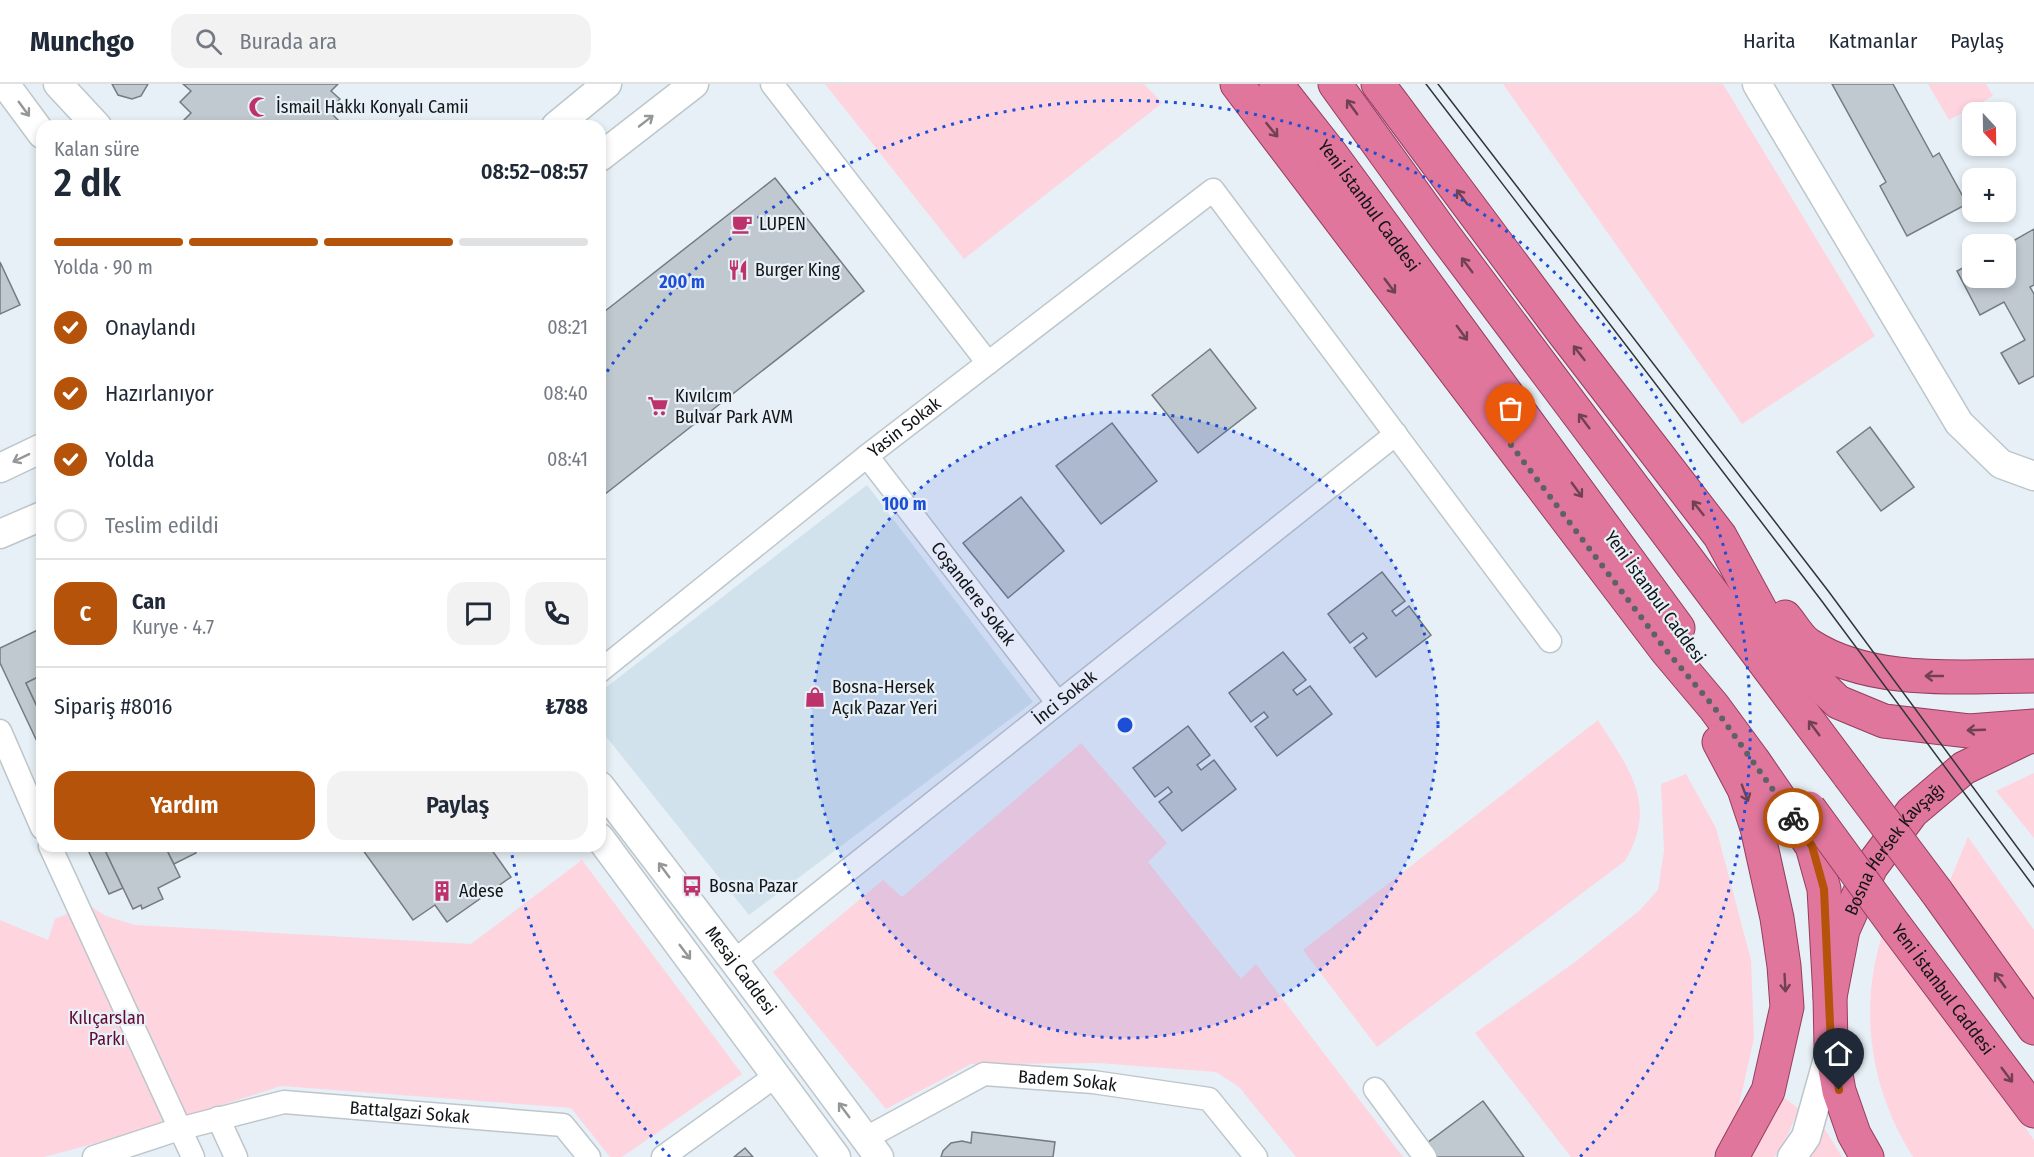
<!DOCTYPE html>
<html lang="tr">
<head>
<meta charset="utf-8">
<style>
	:root { --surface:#fff; --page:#f2f2f3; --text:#1f2937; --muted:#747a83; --line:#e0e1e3; --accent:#b45309 }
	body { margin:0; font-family:"Fira Sans Condensed",sans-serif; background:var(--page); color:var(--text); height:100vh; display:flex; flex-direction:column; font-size:22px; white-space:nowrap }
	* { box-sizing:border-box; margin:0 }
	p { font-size:20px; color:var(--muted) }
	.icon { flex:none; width:33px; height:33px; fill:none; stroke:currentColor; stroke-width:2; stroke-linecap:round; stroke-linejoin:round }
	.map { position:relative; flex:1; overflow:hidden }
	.details { position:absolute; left:36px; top:36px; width:570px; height:732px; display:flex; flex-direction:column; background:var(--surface); border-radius:18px; box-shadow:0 3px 9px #0003 }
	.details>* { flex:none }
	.needle { width:39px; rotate:158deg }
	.fabs { position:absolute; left:1962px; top:18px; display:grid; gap:12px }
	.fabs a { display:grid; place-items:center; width:54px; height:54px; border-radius:12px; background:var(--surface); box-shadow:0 3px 9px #0003; font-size:30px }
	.pin { position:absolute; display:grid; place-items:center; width:51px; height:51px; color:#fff; margin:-62px -26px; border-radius:50% 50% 50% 0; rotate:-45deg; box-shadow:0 0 6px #0007 }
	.pin .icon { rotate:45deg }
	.courier { position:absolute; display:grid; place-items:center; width:60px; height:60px; margin:-30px; border:4px solid #b45309; border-radius:50%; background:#fff; color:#222; box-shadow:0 2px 8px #0007 }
	.summary em { font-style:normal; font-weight:600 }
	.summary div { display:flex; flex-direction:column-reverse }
	.summary { display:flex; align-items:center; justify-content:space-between; height:102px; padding:0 18px }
	h1 { font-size:39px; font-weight:600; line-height:45px }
	.bar { display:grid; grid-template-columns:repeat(4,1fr); gap:9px 6px; align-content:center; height:72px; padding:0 18px }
	.bar i { height:8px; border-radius:4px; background:var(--line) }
	.bar .on { background:var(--accent) }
	.bar p { grid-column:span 4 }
	.line { display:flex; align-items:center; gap:15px; padding:0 18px; border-top:2px solid var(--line) }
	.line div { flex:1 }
	.round { display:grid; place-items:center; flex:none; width:63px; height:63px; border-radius:18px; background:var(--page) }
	ol { padding:0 18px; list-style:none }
	li { display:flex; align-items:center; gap:18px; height:66px }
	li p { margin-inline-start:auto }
	li .icon { padding:6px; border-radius:50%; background:var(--accent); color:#fff; stroke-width:4 }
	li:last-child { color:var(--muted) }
	li i { width:33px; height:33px; border:3px solid var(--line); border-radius:50% }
	.cta { display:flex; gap:12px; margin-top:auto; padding:12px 18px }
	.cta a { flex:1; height:69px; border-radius:18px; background:var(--accent); color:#fff; font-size:24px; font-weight:600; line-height:69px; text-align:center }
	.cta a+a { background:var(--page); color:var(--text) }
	header { display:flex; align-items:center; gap:36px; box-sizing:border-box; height:84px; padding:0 30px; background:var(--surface); border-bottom:2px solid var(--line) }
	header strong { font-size:28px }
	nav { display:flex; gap:33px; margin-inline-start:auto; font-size:21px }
	.search { width:420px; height:54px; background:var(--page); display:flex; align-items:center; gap:15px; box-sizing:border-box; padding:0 21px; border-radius:18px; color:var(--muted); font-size:22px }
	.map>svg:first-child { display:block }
	.built { fill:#d2e2ec }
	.green { fill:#fed4df }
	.building { fill:#c0c9cf; stroke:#747c81; stroke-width:1.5 }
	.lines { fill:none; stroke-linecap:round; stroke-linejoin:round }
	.minor-casing { stroke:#bdc6cb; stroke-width:25 }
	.tertiary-casing { stroke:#bdc6cb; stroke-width:31 }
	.trunk-casing { stroke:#933e5e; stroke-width:35 }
	.minor { stroke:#fff; stroke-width:22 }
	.tertiary { stroke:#fff; stroke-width:28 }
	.trunk { stroke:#e0769c; stroke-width:33 }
	.tram { stroke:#313537; stroke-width:1.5 }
	.trunk-bridge-casing { stroke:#933e5e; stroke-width:35; stroke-linecap:butt }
	.trunk-bridge { stroke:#e0769c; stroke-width:33 }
	.oneway { stroke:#6f4153 }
	.oneway2 { stroke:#949697 }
	.done { stroke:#5d6265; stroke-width:6; stroke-dasharray:0 10.8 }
	.route { stroke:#b45309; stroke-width:8 }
	.ring { fill:none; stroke:#1d4ed8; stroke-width:3; stroke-dasharray:3 6 }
	.labels { text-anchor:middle; stroke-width:4.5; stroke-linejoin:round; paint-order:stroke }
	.poi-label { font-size:18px; fill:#121517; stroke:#e7f0f6; text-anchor:start }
	.street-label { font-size:18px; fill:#121517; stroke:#e7f0f6 }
	.park-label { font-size:18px; fill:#610931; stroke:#e7f0f6 }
	.centre { fill:#1d4ed8; stroke:#e7f0f6; stroke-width:3 }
	.ring-label { font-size:18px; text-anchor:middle; font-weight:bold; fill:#1d4ed8; stroke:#e7f0f6; stroke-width:4.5; stroke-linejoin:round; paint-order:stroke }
</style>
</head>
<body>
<header>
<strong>Munchgo</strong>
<div class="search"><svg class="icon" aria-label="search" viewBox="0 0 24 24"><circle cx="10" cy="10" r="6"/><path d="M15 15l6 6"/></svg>Burada ara</div>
<nav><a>Harita</a><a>Katmanlar</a><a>Paylaş</a></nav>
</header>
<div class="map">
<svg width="2034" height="1073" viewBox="0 0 2034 1073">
	<rect width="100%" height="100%" fill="#e7f0f6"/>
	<path class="built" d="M 867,401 L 1033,618 L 749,831 L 600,645 L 600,608 Z"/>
	<g class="green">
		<path d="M 825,0 L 1144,0 L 1162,19 L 964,175 Z"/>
		<path d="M 1503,0 L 1723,0 L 1875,252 L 1742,340 Z"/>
		<path d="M 1928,0 L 1986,0 L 1993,12 L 1949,36 Z"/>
		<path d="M 1598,636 C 1628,684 1659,720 1625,777 L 1377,963 L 1303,866 Z"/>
		<path d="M 1081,659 L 1167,759 L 1148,778 L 1241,895 L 1256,880 L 1403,1073 L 1296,1073 L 1239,1003 L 1216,988 L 1098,979 L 971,980 L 886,1025 L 773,888 L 883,796 L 902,813 Z"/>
		<path d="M 2034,689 L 2034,754 L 1996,707 Z"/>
		<path d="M 1686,690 L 1716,744 L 1751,876 L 1754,954 L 1738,1026 L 1713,1073 L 1571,1073 L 1475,949 L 1575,878 L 1639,827 L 1658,806 L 1664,767 L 1661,700 Z"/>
		<path d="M 1968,753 L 2034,846 L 2034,917 L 1949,799 Z"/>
		<path d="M 582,776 L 742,990 L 622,1073 L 610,1073 L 571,1024 L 281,1002 L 138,1048 L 44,1073 L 0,1073 L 0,836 L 48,856 L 55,835 L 88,821 L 106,832 L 135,841 L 471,860 Z"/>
		<path d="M 1884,845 L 2034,1056 L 2034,1073 L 1913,1073 C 1869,1004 1858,922 1884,845 Z"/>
		<path d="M 1778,1009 L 1799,1025 L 1781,1066 L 1774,1073 L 1745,1073 Z"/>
		<path d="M 1821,1039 L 1842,1073 L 1809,1073 Z"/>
	</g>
	<g class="building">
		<path d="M 112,0 L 148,0 L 141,12 L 132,15 L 118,11 Z"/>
		<path d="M 183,0 L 338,0 L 331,7 L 340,15 L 329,27 L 341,39 L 338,42 L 180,42 L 179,41 L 191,29 L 180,18 L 191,7 Z"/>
		<path d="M 1832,0 L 1893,0 L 1933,73 L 1939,69 L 1967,120 L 1907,152 L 1880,102 L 1886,98 Z"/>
		<path d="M 775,94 L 864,207 L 600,414 L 600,231 Z"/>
		<path d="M 2034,145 L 2034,201 L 2030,203 L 2034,210 L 2034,292 L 2019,300 L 2001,269 L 2025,256 L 2004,218 L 1980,231 L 1957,187 L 1972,179 L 1972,194 L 2006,194 L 2006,161 Z"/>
		<path d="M 0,178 L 20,221 L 0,230 Z"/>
		<path d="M 1210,265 L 1256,324 L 1198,369 L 1152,311 Z"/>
		<path d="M 1112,339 L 1157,397 L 1101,440 L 1056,382 Z"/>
		<path d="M 1870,343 L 1914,403 L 1881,427 L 1837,368 Z"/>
		<path d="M 1021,413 L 1064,467 L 1008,514 L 963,459 Z"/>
		<path d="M 1382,488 L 1405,517 L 1392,527 L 1396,532 L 1409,522 L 1431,551 L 1376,593 L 1354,564 L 1367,554 L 1363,549 L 1350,559 L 1328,530 Z"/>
		<path d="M 42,544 L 42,591 L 26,599 L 42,633 L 42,668 L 0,579 L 0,564 Z"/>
		<path d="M 1283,568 L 1306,596 L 1293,606 L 1297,611 L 1310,602 L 1332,630 L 1277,672 L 1255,643 L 1268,633 L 1264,628 L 1251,638 L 1229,609 Z"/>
		<path d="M 42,591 L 42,633 L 26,599 Z"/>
		<path d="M 1188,642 L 1210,671 L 1197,681 L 1201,686 L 1214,676 L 1236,705 L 1182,747 L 1159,718 L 1172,708 L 1168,703 L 1155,713 L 1133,684 Z"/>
		<path d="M 86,762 L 103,762 L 123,804 L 109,810 Z"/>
		<path d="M 103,762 L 165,762 L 180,793 L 158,804 L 163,815 L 142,825 L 141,821 L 133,825 Z"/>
		<path d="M 165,762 L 192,762 L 196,769 L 174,780 Z"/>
		<path d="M 360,762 L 489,762 L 511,793 L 447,838 L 435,821 L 413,836 Z"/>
		<path d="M 1483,1017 L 1524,1073 L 1431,1073 L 1423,1062 Z"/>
		<path d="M 972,1048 L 1055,1058 L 1053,1073 L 941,1073 L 943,1067 L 951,1059 L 962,1057 L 971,1059 Z"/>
		<path d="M 745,1064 L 753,1073 L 734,1073 Z"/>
	</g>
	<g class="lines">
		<g class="minor-casing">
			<g id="minor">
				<path d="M 772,0 L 988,279"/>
				<path id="s1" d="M 867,372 L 1057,618"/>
				<path id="s2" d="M 600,587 L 867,372 L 1213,106 L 1550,557"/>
				<path d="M 0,647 L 42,744"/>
				<path d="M 50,762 L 193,1073"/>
				<path id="s3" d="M 734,877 L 1396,350"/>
				<path d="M 1375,1005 L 1425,1073"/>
				<path d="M 218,1034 L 236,1073"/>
				<path id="s4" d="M 866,1054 L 984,990 L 1093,998 L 1209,1015 L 1256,1073"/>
				<path id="s5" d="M 94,1073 L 179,1045 L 284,1018 L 563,1041 L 589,1073"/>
				<path d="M 663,1073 L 777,991"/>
			</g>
		</g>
		<g class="tertiary-casing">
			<g id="tertiary">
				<path d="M 5,0 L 42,50"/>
				<path d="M 58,0 L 97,42"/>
				<path d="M 1757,0 L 1959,339 L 2001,380 L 2034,392"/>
				<path d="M 556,42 L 607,0"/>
				<path d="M 600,73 L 694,0"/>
				<path d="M 0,384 L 42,364"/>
				<path d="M 0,450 L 42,432"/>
				<path id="s6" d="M 600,702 L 734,877 L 879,1073"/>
				<path d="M 600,754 L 836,1073"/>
				<path d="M 1792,1073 L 1806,1053 L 1831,964"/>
			</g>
		</g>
		<g class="trunk-casing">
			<g id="trunk">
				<path d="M 1237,0 L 1666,566 L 1714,623 L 1753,676 L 1812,762 L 1824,805 L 1830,913"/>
				<path id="s7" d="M 1276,0 L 1331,70 L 1678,544"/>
				<path d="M 1335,0 L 1444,151 L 1849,691"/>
				<path d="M 1378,0 L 1563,248 L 1720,452 L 1780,562 L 1838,618 L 1884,637 L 1969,647 L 2034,642"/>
				<path d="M 1785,533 C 1792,541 1799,555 1809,561 C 1872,602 1962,592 2034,592"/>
				<path d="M 1719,658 L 1744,705 L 1757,744 L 1777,834 L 1784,882 L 1787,923 L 1768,1007 L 1732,1073"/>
				<path d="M 1936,807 L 2034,944"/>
				<path id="s8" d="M 1896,843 L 2034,1027"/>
				<path id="s9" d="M 1867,1073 L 1854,1050 L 1839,1007 L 1831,962 L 1830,913 L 1843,846 L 1871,783 L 1912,728 L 1964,684 L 2026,654 L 2034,652"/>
			</g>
		</g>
		<use href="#minor" class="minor"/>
		<use href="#tertiary" class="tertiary"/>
		<use href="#trunk" class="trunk"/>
		<g class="tram">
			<path d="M 1426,0 L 1821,516 L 2034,803"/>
			<path d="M 1438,0 L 1829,508 L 2034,786"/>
		</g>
		<g class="trunk-bridge-casing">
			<g id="trunk-bridge">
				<path d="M 1849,691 L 1936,807"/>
				<path d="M 1809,724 L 1896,843"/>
			</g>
		</g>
		<use href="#trunk-bridge" class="trunk-bridge"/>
	</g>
	<defs><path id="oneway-shaft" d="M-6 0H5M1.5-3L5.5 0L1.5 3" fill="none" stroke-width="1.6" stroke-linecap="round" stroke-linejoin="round" transform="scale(1.5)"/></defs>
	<g class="oneway">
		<use href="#oneway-shaft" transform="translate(1352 23) rotate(-126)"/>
		<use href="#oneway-shaft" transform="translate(1272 46) rotate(51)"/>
		<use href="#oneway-shaft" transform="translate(1462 113) rotate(-127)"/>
		<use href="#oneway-shaft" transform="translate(1467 181) rotate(-127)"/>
		<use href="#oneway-shaft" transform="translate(1390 202) rotate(53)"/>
		<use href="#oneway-shaft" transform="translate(1462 249) rotate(54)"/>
		<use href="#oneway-shaft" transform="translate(1579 269) rotate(-128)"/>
		<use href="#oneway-shaft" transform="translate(1584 337) rotate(-127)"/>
		<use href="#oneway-shaft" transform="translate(1577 406) rotate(54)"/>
		<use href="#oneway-shaft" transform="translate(1698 424) rotate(-128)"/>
		<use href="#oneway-shaft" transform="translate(1934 592) rotate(-180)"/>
		<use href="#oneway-shaft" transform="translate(1814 644) rotate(-127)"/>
		<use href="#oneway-shaft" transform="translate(1976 646) rotate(178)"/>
		<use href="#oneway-shaft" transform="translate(1745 709) rotate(69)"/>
		<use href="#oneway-shaft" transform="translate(2000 896) rotate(-126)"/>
		<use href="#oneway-shaft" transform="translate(1785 899) rotate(87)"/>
		<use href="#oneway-shaft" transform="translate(2007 991) rotate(53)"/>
	</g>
	<g class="oneway2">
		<use href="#oneway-shaft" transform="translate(24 25) rotate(54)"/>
		<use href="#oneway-shaft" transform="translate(646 37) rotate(-38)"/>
		<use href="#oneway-shaft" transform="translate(21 374) rotate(154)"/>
		<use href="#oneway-shaft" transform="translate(664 786) rotate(-127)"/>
		<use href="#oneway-shaft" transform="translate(685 868) rotate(53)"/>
		<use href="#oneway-shaft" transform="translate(844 1026) rotate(-127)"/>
	</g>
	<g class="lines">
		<path class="done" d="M 1511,361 L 1666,566 L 1714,623 L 1793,734"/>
		<path class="route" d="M 1793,734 L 1812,762 L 1824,805 L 1831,962 L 1839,1006"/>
	</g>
	<circle cx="1125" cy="641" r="313" fill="#1d4ed8" fill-opacity=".12"/>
	<g class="ring">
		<circle cx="1125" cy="641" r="313"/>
		<path d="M670 1073A627 627 0 0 1 511 766M602 295A627 627 0 1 1 1580 1073"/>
	</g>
	<defs>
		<g id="mosque-bare" transform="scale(1.62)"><path d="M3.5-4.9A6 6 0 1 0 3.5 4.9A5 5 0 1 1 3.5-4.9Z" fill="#bd326a" stroke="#e7f0f6" stroke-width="2.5" paint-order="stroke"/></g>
		<g id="cafe-bare" transform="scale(1.62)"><path d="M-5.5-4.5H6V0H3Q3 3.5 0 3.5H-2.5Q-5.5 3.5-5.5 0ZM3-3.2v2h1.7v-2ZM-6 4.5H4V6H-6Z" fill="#bd326a" stroke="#e7f0f6" stroke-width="2.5" paint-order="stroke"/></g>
		<g id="restaurant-bare" transform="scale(1.62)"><path d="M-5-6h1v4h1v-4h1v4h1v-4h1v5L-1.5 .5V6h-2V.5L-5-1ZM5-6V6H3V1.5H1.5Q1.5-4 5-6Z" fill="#bd326a" stroke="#e7f0f6" stroke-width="2.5" paint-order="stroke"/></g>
		<g id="supermarket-bare" transform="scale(1.62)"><path d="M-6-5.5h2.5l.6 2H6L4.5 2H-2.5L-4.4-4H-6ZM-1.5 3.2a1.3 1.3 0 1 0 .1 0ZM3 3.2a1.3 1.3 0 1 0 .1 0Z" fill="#bd326a" stroke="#e7f0f6" stroke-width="2.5" paint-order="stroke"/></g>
		<g id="shop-bare" transform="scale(1.62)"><path d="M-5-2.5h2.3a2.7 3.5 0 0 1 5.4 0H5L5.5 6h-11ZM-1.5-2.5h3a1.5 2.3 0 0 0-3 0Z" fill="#bd326a" stroke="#e7f0f6" stroke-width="2.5" paint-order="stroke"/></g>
		<g id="bus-bare" transform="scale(1.62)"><path d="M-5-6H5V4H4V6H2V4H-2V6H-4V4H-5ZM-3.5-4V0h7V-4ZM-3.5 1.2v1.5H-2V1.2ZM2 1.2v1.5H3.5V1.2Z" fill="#bd326a" stroke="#e7f0f6" stroke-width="2.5" paint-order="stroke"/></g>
		<g id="building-bare" transform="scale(1.62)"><path d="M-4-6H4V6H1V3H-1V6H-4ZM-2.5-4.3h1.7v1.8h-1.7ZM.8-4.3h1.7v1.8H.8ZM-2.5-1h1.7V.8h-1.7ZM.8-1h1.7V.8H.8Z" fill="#bd326a" stroke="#e7f0f6" stroke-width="2.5" paint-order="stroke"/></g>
	</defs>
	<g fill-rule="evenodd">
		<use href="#mosque-bare" x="259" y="23"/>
		<use href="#cafe-bare" x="742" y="140"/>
		<use href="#restaurant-bare" x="738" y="186"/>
		<use href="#supermarket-bare" x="658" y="322"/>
		<use href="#shop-bare" x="815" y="613"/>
		<use href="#bus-bare" x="692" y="802"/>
		<use href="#building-bare" x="442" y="807"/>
	</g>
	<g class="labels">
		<g class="poi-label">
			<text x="276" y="29">İsmail Hakkı Konyalı Camii</text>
			<text x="759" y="146">LUPEN</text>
			<text x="755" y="192">Burger King</text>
			<text x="675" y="318">Kıvılcım<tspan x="675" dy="21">Bulvar Park AVM</tspan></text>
			<text x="832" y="609">Bosna-Hersek<tspan x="832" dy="21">Açık Pazar Yeri</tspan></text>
			<text x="709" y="808">Bosna Pazar</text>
			<text x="459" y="813">Adese</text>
		</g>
		<g class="street-label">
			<text dy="6" stroke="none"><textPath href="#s7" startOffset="153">Yeni İstanbul Caddesi</textPath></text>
			<text dy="6" stroke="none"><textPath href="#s2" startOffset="390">Yasin Sokak</textPath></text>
			<text dy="6" stroke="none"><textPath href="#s1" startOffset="174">Coşandere Sokak</textPath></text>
			<text transform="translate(1655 513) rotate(54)" y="6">Yeni İstanbul Caddesi</text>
			<text dy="6" stroke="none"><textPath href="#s3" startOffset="423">İnci Sokak</textPath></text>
			<text dy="6" stroke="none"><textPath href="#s9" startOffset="332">Bosna Hersek Kavşağı</textPath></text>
			<text dy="6" stroke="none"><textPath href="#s6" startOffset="232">Mesaj Caddesi</textPath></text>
			<text dy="6" stroke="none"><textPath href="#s8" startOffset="78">Yeni İstanbul Caddesi</textPath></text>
			<text dy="6" stroke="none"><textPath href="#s4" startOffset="218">Badem Sokak</textPath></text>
			<text dy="6" stroke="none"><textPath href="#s5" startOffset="324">Battalgazi Sokak</textPath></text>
		</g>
		<g class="park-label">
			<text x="107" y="940">Kılıçarslan<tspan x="107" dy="21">Parkı</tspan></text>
		</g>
	</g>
	<circle cx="1125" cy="641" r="9" class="centre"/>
	<g class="ring-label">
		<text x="682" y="204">200 m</text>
		<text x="904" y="426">100 m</text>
	</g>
</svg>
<div class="fabs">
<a><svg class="needle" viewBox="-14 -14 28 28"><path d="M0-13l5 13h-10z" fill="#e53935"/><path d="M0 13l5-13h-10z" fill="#747a83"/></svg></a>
<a>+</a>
<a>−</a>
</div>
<div class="pin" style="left:1511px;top:361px;background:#ea580c"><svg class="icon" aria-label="bag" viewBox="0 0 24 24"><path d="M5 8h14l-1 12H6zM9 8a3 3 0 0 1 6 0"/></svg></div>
<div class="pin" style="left:1839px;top:1006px;background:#1f2937"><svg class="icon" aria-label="home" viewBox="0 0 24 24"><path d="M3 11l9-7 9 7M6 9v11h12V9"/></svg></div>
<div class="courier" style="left:1793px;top:734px"><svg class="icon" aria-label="bike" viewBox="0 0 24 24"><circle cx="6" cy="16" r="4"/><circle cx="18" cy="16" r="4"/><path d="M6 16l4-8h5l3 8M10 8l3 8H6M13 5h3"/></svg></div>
<section class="details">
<div class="summary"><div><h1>2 dk</h1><p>Kalan süre</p></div><em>08:52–08:57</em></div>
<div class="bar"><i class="on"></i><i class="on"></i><i class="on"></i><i></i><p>Yolda · 90 m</p></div>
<ol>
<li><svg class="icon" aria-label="check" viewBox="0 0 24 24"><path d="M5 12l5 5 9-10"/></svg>Onaylandı<p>08:21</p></li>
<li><svg class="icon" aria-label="check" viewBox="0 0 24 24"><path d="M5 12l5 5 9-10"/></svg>Hazırlanıyor<p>08:40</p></li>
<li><svg class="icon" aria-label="check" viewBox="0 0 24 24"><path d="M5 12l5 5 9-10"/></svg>Yolda<p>08:41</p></li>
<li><i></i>Teslim edildi</li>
</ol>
<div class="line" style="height:108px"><b class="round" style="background:var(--accent);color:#fff">C</b><div><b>Can</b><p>Kurye · 4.7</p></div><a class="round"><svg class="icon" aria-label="chat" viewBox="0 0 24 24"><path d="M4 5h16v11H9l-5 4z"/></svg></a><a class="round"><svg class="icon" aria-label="phone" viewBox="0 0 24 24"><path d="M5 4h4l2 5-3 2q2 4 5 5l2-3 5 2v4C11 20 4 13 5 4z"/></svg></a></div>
<div class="line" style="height:78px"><div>Sipariş #8016</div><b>₺788</b></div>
<div class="cta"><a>Yardım</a><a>Paylaş</a></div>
</section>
</div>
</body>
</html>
